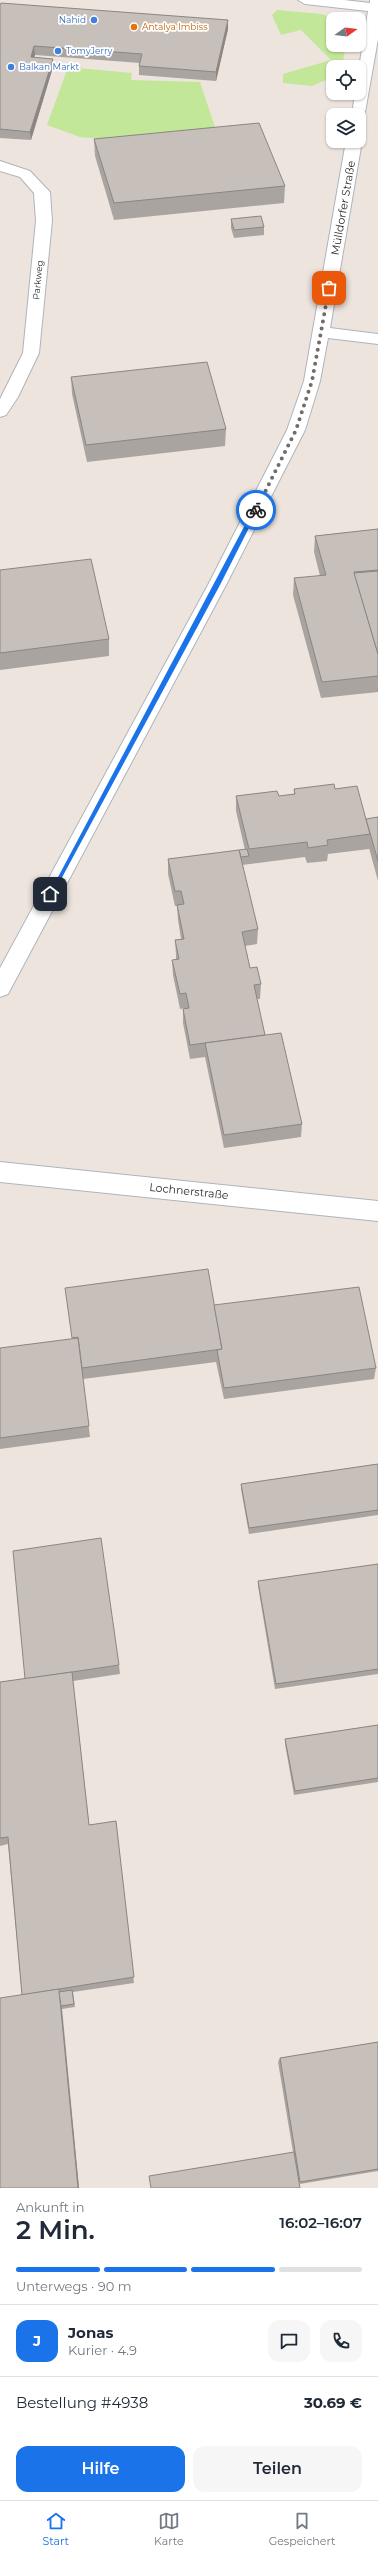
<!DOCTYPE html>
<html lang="de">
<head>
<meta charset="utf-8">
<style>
	:root { --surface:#fff; --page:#f6f6f7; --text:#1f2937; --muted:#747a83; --line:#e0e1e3; --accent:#1a73e8 }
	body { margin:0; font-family:Montserrat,sans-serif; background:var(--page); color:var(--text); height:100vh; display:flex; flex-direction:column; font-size:15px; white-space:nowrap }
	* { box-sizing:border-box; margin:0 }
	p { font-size:13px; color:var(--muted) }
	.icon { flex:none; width:22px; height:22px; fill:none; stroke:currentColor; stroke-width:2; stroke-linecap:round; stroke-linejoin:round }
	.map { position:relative; height:2188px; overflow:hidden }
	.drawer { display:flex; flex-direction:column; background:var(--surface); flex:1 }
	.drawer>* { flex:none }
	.needle { width:26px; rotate:76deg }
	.tools { position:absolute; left:326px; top:12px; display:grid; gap:8px }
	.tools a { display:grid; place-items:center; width:40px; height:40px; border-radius:8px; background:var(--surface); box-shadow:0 1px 3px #0004; font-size:20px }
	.pin { position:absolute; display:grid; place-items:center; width:34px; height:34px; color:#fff; margin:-17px; border-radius:8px; box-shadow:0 2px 6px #0006 }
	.courier { position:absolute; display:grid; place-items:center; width:40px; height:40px; margin:-20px; border:3px solid #1a73e8; border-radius:50%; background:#fff; color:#222; box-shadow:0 1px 5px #0007 }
	.summary em { font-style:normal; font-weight:600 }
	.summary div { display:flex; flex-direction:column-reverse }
	.summary { display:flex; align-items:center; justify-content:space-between; height:68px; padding:0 16px }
	h1 { font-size:26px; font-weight:600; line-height:30px }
	.bar { display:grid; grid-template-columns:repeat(4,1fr); gap:6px 4px; align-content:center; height:48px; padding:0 16px }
	.bar i { height:5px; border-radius:3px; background:var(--line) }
	.bar .selected { background:var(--accent) }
	.bar p { grid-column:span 4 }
	.line { display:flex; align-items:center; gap:10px; padding:0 16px; border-top:1px solid var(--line) }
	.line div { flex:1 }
	.round { display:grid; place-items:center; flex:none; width:42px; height:42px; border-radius:12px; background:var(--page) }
	.button { display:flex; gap:8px; margin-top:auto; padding:8px 16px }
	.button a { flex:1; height:46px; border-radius:12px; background:var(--accent); color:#fff; font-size:16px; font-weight:600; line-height:46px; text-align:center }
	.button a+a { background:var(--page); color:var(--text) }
	.tab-bar { display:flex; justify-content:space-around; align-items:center; height:56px; border-top:1px solid var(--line); background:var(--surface); font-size:11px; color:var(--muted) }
	.tab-bar a { display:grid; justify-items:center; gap:2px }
	.tab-bar .selected { color:var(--accent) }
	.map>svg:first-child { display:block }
	.green { fill:#c3e799 }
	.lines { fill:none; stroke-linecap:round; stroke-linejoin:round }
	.lane-casing { stroke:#aeb4bc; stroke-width:2 }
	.street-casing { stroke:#aeb4bc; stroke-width:2 }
	.lane { fill:#fff; fill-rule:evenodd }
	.street { fill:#fff; fill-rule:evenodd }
	.wall { fill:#aaa4a0 }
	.shaded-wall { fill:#8b8682 }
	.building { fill:#c6bfba; stroke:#8b8682 }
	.route { fill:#1a73e8 }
	.done { stroke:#706c6a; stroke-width:4; stroke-dasharray:0 7.2 }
	.shop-dot { fill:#3f7fe0; stroke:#fff; stroke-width:1.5 }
	.food-dot { fill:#e8710a; stroke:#fff; stroke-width:1.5 }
	.labels { text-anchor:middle; stroke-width:3.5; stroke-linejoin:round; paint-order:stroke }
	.far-shop-label { font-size:9px; fill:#366cbe; stroke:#fff; text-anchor:start }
	.far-food-label { font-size:9px; fill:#c56008; stroke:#fff; text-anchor:start }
	.far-street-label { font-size:9px; fill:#2c2c2c; stroke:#fff }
	.street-label { font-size:11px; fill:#2c2c2c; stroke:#fff }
</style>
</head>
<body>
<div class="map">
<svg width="378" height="2188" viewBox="0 0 378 2188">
	<rect width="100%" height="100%" fill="#eee4de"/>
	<g class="green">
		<path d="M 277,10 L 322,14 L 334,19 L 333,45 L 346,45 L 342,67 L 333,67 L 333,77 L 312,86 L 283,83 L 283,74 L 331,60 L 301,30 L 281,35 L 272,15 Z"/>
		<path d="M 68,67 L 132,73 L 131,80 L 200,82 L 217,133 L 155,144 L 80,137 L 47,125 Z"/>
	</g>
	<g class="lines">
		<g class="lane-casing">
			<path id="lane" d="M 0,161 L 30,171 L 47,189 L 50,192 L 52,221 L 39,353 L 18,397 L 6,415 L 0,417 L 0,399 L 23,353 L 36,221 L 34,193 L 20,177 L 0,171 Z"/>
		</g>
		<g class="street-casing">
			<g id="street">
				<path d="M 298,0 L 344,0 L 370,3 L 370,0 L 378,0 L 378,39 L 364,118 L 359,119 L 359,115 L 352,115 L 355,93 L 359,93 L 359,68 L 368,11 L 305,4 Z"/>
				<path d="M 359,138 L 362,141 L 330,328 L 378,334 L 378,344 L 328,338 L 320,381 L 305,430 L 226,585 L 8,994 L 0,997 L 0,968 L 208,585 L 287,430 L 304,381 L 346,141 L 359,141 Z"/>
				<path d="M 0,1162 L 378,1201 L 378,1221 L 0,1182 Z"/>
			</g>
		</g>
		<use href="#lane" class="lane"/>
		<use href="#street" class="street"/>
	</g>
	<g class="wall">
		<path d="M 0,5 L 228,20 L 228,29 L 216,81 L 139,75 L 139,66 L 140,63 L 35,55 L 34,57 L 53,59 L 53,67 L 31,140 L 0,138 Z"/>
		<path d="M 94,139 L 285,186 L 284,203 L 114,220 L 95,156 Z"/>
		<path d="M 231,219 L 264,227 L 264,235 L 234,238 L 231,228 Z"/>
		<path d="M 71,377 L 226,429 L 225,446 L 87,462 L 72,394 Z"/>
		<path d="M 378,529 L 378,692 L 321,698 L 293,595 L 294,578 L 320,576 L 314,552 L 315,536 Z"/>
		<path d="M 0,570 L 109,639 L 109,656 L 0,670 Z"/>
		<path d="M 294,789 L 335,789 L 366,819 L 378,817 L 378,881 L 369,848 L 369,849 L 328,854 L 327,861 L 307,863 L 305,857 L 242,865 L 258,929 L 257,944 L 245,946 L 250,968 L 261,984 L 260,999 L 257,999 L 265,1035 L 302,1124 L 301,1137 L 224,1148 L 205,1057 L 190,1059 L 183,1023 L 183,1009 L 186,1008 L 180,1009 L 173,975 L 172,960 L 176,960 L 176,955 L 175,940 L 181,939 L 178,920 L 177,906 L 175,906 L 168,874 L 168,859 L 245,850 L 236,811 L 236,796 L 279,796 L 294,794 Z"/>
		<path d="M 214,1305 L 376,1368 L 374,1379 L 224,1399 L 216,1362 L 83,1379 L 90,1437 L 0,1449 L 0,1348 L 71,1339 Z"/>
		<path d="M 378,1464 L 378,1515 L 249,1534 L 241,1489 L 241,1484 Z"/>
		<path d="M 378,1564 L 378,1674 L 275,1689 L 258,1586 L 258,1581 Z"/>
		<path d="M 119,1665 L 120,1674 L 73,1681 L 89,1825 L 116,1821 L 134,1983 L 73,1992 L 75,2007 L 62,2009 L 62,2007 L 79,2188 L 22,1995 L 8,1844 L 0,1846 L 0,1682 Z"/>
		<path d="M 378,1725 L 378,1782 L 294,1795 L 285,1744 L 285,1739 Z"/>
		<path d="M 378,2042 L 378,2171 L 300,2184 L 293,2152 L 278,2062 L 280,2058 Z"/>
	</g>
	<g class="shaded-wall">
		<path d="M 228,20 L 228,29 L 216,81 L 216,72 Z"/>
		<path d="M 34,46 L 35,55 L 32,65 L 31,57 Z"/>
		<path d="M 53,59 L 53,67 L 31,140 L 30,132 Z"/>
		<path d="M 72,1672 L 73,1681 L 90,1832 L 89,1825 Z"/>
		<path d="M 59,1989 L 60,1994 L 79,2188 L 78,2188 Z"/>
	</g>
	<g class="building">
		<path d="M 1,3 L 228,20 L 216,72 L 139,66 L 142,54 L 34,46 L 31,57 L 53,59 L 30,132 L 0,129 L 0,5 Z"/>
		<path d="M 259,123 L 285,186 L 114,203 L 94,139 Z"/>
		<path d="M 261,216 L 264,227 L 234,230 L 231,219 Z"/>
		<path d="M 207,362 L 226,429 L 86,445 L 71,377 Z"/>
		<path d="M 378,529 L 378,570 L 354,572 L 378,654 L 378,676 L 322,682 L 294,578 L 326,575 L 315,536 Z"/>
		<path d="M 91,559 L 109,639 L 0,653 L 0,570 Z"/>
		<path d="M 378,571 L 378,654 L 354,573 Z"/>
		<path d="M 334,784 L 335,789 L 357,786 L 370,834 L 327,840 L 328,845 L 308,848 L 307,842 L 249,849 L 236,796 L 277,791 L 279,796 L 295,794 L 294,789 Z"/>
		<path d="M 378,817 L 378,861 L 366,819 Z"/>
		<path d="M 247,849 L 249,856 L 241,857 L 239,850 Z"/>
		<path d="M 239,850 L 258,929 L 242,932 L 250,968 L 257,967 L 261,984 L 254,985 L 265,1035 L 190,1045 L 183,1009 L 189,1008 L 186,993 L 180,994 L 172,960 L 179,959 L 175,940 L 184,939 L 177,905 L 184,904 L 181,891 L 175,891 L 168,859 Z"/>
		<path d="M 281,1033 L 302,1124 L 224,1135 L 205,1043 Z"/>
		<path d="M 208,1269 L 222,1349 L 82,1368 L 78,1337 L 72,1338 L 65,1288 Z"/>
		<path d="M 359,1287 L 376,1368 L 224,1388 L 217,1350 L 222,1349 L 214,1305 Z"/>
		<path d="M 78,1338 L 89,1426 L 0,1438 L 0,1348 Z"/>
		<path d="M 378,1464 L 378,1510 L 249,1528 L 241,1484 Z"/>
		<path d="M 101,1538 L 119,1665 L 25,1679 L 13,1551 Z"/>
		<path d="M 378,1564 L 378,1669 L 276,1684 L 258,1581 Z"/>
		<path d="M 72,1672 L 89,1825 L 116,1821 L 134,1977 L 22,1995 L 8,1837 L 0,1838 L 0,1682 Z"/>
		<path d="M 378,1725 L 378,1778 L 295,1791 L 285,1739 Z"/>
		<path d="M 59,1989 L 78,2188 L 0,2188 L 0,1998 Z"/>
		<path d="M 72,1990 L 74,2004 L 61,2006 L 59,1992 Z"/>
		<path d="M 378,2042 L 378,2169 L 300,2182 L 280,2058 Z"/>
		<path d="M 294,2152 L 300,2188 L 151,2188 L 149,2176 Z"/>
	</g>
	<path class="route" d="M 254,508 L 258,510 L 220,585 L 52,896 L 48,896 Z"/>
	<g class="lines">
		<path class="done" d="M 256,510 L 296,430 L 312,381 L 329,288"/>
	</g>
	<g class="shop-dot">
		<circle cx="94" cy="20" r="4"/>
		<circle cx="58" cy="51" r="4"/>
		<circle cx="11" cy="67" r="4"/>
	</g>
	<circle class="food-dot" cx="134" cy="27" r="4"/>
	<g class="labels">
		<g class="far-shop-label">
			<text x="86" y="23" text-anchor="end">Nahid</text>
			<text x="66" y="54">TomyJerry</text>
			<text x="19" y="70">Balkan Markt</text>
		</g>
		<g class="far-food-label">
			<text x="142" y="30">Antalya Imbiss</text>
		</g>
		<g class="far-street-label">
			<text transform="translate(38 280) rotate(-84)" y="3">Parkweg</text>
		</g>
		<g class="street-label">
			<text transform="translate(343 208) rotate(-80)" y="4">Mülldorfer Straße</text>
			<text transform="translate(189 1191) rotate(6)" y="4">Lochnerstraße</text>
		</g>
	</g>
</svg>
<div class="tools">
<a><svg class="needle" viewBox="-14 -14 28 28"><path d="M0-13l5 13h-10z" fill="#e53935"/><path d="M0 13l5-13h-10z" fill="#747a83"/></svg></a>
<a><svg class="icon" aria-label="locate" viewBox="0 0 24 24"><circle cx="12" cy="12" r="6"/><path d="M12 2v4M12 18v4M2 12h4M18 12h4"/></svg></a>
<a><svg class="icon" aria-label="layers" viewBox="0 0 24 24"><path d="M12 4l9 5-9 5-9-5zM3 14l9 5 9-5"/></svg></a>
</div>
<div class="pin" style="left:329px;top:288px;background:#ea580c"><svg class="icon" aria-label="bag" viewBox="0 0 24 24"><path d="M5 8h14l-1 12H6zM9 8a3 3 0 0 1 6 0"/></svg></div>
<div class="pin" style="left:50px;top:894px;background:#1f2937"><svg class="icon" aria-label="home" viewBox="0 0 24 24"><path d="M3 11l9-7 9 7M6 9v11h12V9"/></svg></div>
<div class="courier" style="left:256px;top:510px"><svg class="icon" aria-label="bike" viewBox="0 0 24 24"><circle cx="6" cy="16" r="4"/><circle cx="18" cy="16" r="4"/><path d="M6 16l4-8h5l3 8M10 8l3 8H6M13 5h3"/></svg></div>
</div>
<section class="drawer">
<div class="summary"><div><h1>2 Min.</h1><p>Ankunft in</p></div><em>16:02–16:07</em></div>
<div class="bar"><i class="selected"></i><i class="selected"></i><i class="selected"></i><i></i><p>Unterwegs · 90 m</p></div>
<div class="line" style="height:72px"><b class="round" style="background:var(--accent);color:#fff">J</b><div><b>Jonas</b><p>Kurier · 4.9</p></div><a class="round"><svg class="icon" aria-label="chat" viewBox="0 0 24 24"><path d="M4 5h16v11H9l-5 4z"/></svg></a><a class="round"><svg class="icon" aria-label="phone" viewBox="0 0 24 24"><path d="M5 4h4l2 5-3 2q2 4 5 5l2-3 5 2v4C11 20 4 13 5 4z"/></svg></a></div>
<div class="line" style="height:52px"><div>Bestellung #4938</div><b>30.69 €</b></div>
<div class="button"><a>Hilfe</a><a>Teilen</a></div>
</section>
<nav class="tab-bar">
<a class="selected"><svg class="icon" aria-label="home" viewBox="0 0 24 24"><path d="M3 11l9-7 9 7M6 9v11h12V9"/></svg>Start</a>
<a><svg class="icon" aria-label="map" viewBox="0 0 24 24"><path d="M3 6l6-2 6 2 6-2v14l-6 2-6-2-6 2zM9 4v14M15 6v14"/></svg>Karte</a>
<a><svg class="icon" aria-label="saved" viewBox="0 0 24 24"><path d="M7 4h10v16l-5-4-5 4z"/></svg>Gespeichert</a>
</nav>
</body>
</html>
